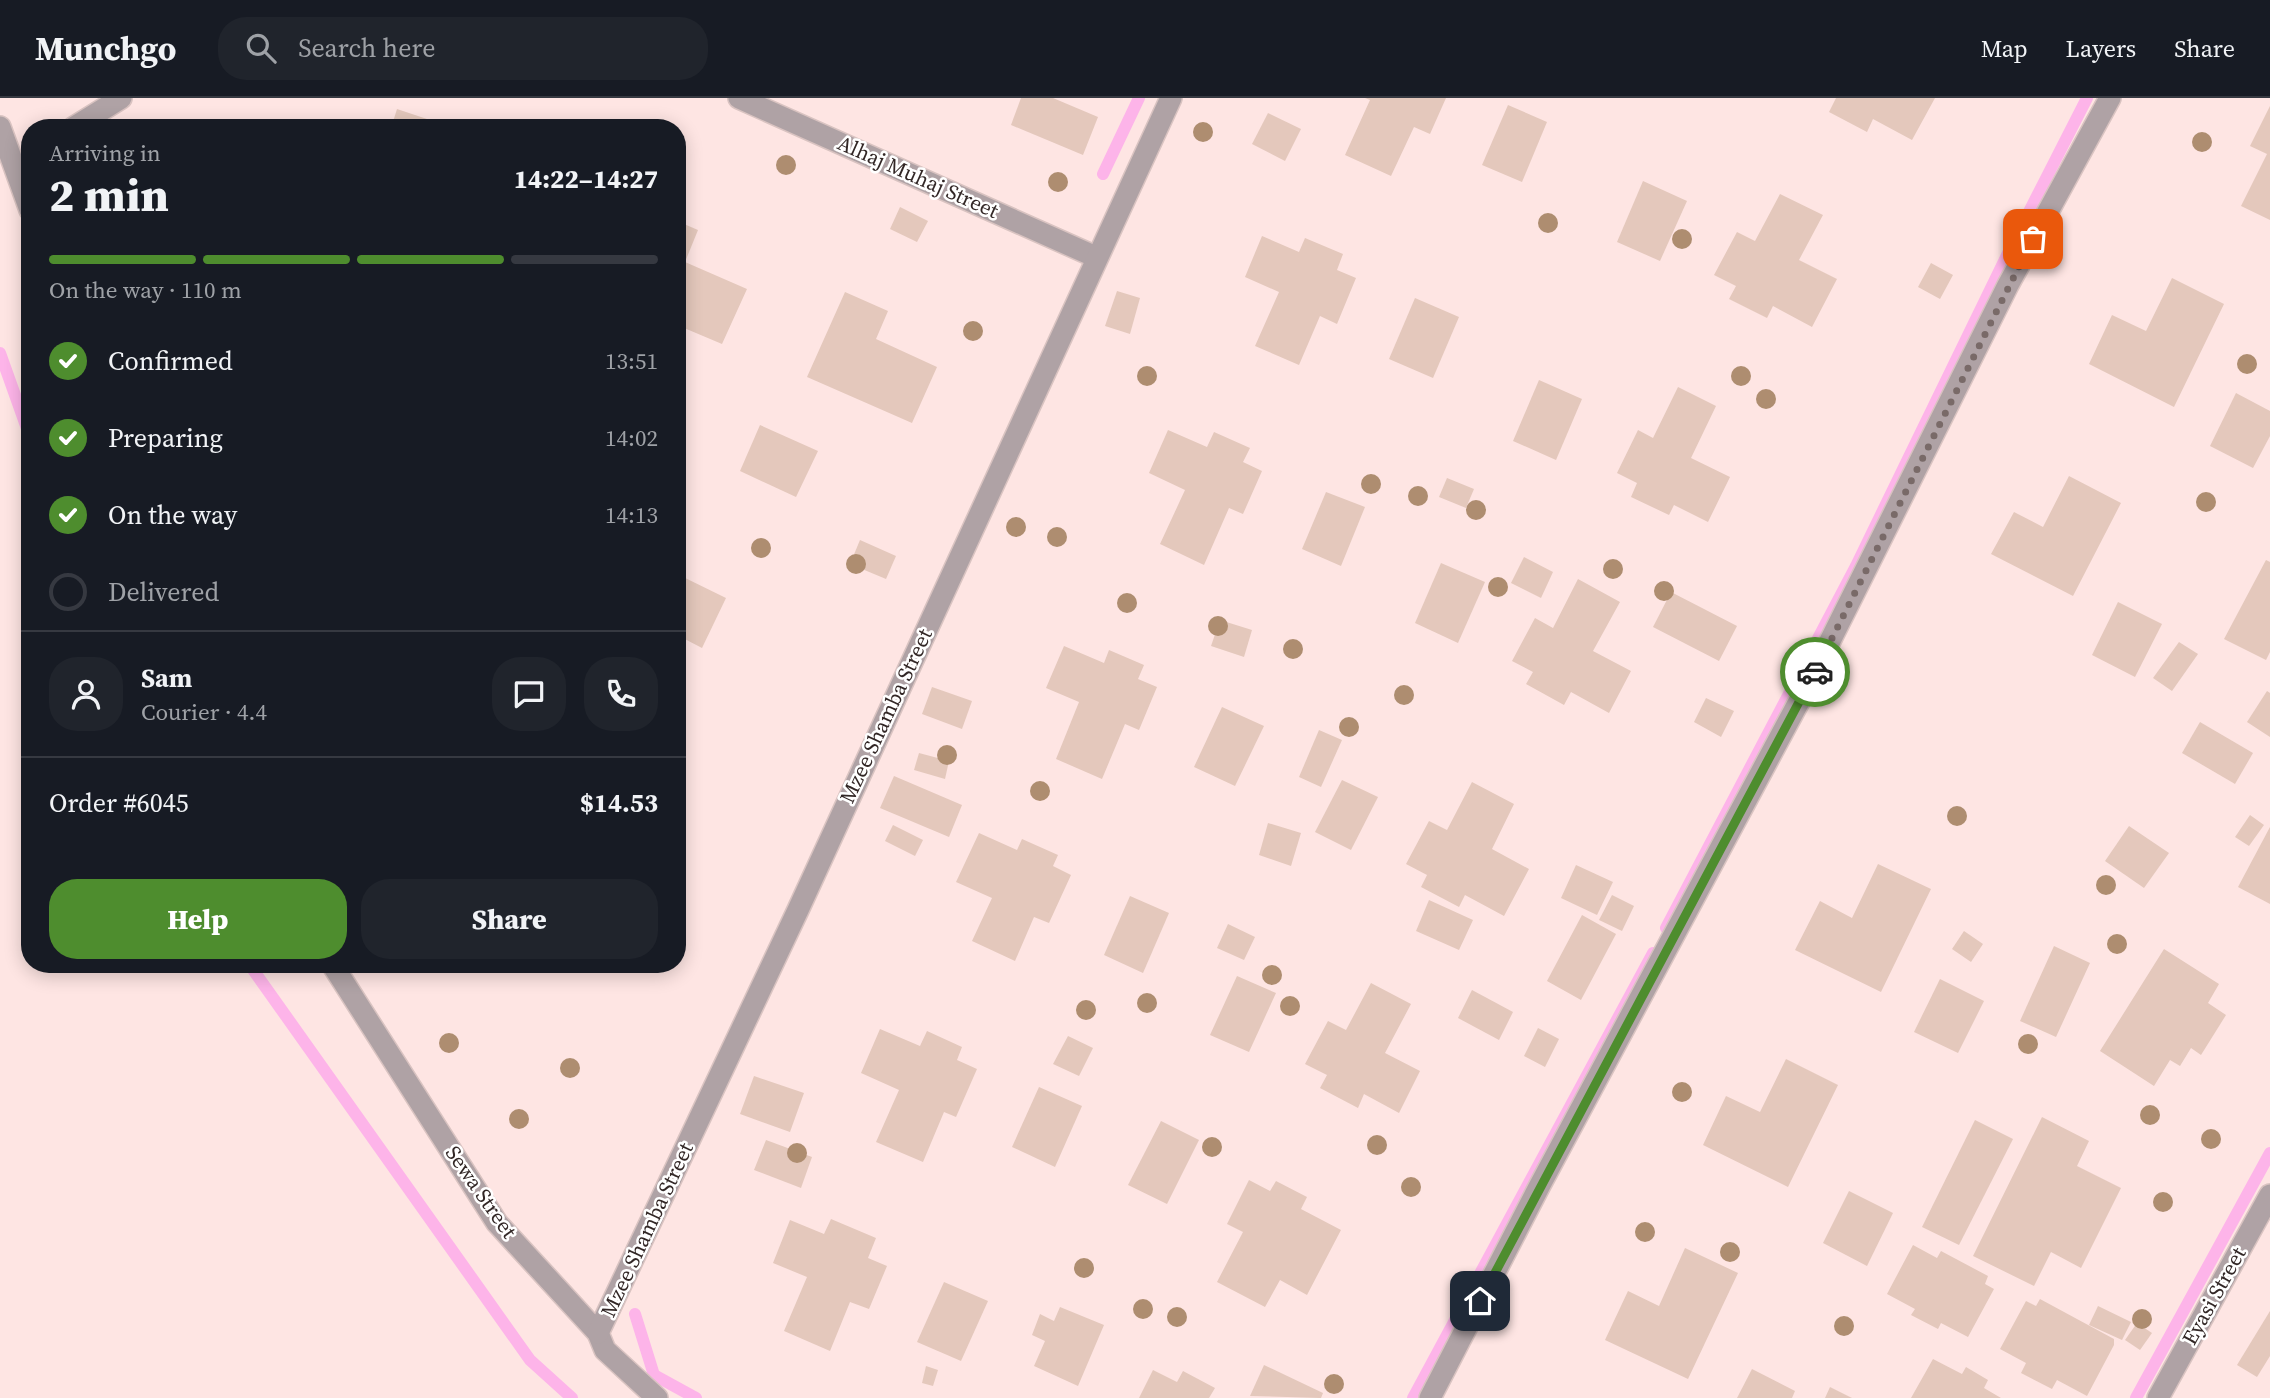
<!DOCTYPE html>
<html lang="en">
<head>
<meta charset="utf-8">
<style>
	:root { --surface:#171b24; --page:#20242c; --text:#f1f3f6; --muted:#9ea1a6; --line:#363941; --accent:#4e8d2e }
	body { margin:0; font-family:"Source Serif 4",serif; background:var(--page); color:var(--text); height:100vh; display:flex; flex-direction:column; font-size:26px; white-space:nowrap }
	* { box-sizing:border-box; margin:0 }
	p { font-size:23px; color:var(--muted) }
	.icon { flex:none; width:38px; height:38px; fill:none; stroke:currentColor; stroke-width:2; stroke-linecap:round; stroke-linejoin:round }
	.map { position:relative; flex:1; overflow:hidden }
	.details { position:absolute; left:21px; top:21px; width:665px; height:854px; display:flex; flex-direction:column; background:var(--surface); border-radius:28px; box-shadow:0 4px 18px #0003 }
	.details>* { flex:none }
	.pin { position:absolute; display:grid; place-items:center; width:60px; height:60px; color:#fff; margin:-30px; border-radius:14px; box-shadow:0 4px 10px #0006 }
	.courier { position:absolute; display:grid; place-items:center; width:70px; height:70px; margin:-35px; border:5px solid #4e8d2e; border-radius:50%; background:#fff; color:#222; box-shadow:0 2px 9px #0007 }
	.headline em { font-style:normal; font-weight:800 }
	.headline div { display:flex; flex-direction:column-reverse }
	.headline { display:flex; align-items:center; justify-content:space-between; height:119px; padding:0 28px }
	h1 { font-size:46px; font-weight:800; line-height:52px }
	.bar { display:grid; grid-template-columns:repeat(4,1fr); gap:10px 7px; align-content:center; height:84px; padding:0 28px }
	.bar i { height:9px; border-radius:5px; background:var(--line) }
	.bar .selected { background:var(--accent) }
	.bar p { grid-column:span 4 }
	.line { display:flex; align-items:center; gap:18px; padding:0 28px; border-top:2px solid var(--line) }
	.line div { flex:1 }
	.round { display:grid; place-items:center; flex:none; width:74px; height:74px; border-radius:28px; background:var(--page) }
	ol { padding:0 28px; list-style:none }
	li { display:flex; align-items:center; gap:21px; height:77px }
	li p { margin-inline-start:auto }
	li .icon { padding:7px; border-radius:50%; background:var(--accent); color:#fff; stroke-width:4 }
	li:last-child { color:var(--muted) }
	li i { width:38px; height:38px; border:4px solid var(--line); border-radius:50% }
	.cta { display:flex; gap:14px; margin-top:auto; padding:14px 28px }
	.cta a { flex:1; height:80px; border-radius:28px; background:var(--accent); color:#fff; font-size:28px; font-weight:800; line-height:80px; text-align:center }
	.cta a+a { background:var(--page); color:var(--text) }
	header { display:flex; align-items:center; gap:42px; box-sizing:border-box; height:98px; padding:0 35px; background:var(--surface); border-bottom:2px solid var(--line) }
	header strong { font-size:33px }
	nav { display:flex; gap:38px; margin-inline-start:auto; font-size:24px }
	.search { width:490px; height:63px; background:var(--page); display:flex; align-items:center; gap:18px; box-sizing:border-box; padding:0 24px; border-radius:28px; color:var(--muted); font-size:26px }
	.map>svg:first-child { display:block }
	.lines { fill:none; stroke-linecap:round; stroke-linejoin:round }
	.stream { stroke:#fdb4e9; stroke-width:12 }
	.building { fill:#e4c8bc }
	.minor-casing { stroke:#d9c3c1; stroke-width:24 }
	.minor { stroke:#afa2a5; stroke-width:21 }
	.tree { fill:#ae8d70 }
	.done { stroke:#796a68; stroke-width:7; stroke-dasharray:0 12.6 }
	.route { stroke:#4e8d2e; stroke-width:9 }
	.labels { text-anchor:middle; stroke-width:5; stroke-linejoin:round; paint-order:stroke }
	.street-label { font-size:21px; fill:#322726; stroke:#fff }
</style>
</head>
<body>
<header>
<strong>Munchgo</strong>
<div class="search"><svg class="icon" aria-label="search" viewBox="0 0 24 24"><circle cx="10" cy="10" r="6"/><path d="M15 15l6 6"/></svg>Search here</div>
<nav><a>Map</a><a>Layers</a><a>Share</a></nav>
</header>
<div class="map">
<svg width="2270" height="1300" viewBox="0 0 2270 1300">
	<rect width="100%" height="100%" fill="#fee5e3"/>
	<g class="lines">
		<g class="stream">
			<path d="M 1103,76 L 1139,0"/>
			<path d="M 0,255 L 30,339"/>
			<path d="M 1666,830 L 1856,468 L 2010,151 L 2087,0"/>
			<path d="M 249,866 L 530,1262 L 572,1300"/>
			<path d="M 635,1216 L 654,1277 L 696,1300"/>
			<path d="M 1413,1300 L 1653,855"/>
			<path d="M 2136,1300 L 2270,1055"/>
		</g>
	</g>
	<g class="building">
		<path d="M 1021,0 L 1053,0 L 1098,19 L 1083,57 L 1011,27 Z"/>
		<path d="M 1365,0 L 1446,0 L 1430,36 L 1414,29 L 1391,78 L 1345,57 L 1370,2 Z"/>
		<path d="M 1836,0 L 1935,0 L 1912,42 L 1873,21 L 1867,34 L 1829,14 Z"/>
		<path d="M 1508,7 L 1547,24 L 1522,84 L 1482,67 Z"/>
		<path d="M 2270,8 L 2270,122 L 2241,108 L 2267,56 L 2250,48 Z"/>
		<path d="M 397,11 L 451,29 L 451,30 L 391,30 Z"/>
		<path d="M 1268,15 L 1301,31 L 1285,63 L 1252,46 Z"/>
		<path d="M 1643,83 L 1687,103 L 1660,163 L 1617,144 Z"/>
		<path d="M 1780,96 L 1823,117 L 1799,162 L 1837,181 L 1812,229 L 1773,208 L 1767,220 L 1729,201 L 1736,188 L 1714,177 L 1737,134 L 1755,143 Z"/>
		<path d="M 900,109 L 928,123 L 917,144 L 890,131 Z"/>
		<path d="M 677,123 L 698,132 L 685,164 L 747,191 L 722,246 L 677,227 Z"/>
		<path d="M 1262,138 L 1299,154 L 1305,140 L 1343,156 L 1337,172 L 1356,180 L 1337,226 L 1320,218 L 1299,267 L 1255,248 L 1279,194 L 1245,179 Z"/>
		<path d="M 1931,165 L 1953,177 L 1940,201 L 1918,189 Z"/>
		<path d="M 2172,180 L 2224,206 L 2174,309 L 2089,266 L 2112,217 L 2146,233 Z"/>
		<path d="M 1117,193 L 1140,200 L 1130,236 L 1105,228 Z"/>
		<path d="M 845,194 L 888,213 L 876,241 L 937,269 L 912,325 L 807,279 Z"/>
		<path d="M 1415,200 L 1459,219 L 1433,280 L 1389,261 Z"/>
		<path d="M 1539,282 L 1582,301 L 1556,362 L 1513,343 Z"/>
		<path d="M 1678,289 L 1716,308 L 1691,360 L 1730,379 L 1708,424 L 1674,407 L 1669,417 L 1631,399 L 1637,385 L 1617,375 L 1638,332 L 1653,340 Z"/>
		<path d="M 2236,295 L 2270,313 L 2270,338 L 2253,370 L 2210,348 Z"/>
		<path d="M 760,327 L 818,353 L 796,399 L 740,373 Z"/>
		<path d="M 1168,332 L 1207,349 L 1214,334 L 1250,350 L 1243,364 L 1262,373 L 1243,416 L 1229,410 L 1204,467 L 1160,446 L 1185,392 L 1149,375 Z"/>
		<path d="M 2069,378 L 2121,405 L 2073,498 L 1991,456 L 2014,414 L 2043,429 Z"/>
		<path d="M 1447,380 L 1474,391 L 1466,410 L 1439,399 Z"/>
		<path d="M 1326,394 L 1365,409 L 1341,468 L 1302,451 Z"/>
		<path d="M 860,442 L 896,458 L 886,481 L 850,466 Z"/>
		<path d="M 1524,459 L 1553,474 L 1541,500 L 1511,485 Z"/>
		<path d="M 2266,462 L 2270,464 L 2270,554 L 2266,562 L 2224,541 Z"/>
		<path d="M 1441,465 L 1485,484 L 1458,545 L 1415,525 Z"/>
		<path d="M 677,476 L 726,500 L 702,550 L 677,537 Z"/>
		<path d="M 1578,481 L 1620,504 L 1593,553 L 1631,573 L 1609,615 L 1571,594 L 1564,607 L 1526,586 L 1533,574 L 1512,563 L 1535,520 L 1553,530 Z"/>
		<path d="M 1671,494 L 1737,528 L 1719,563 L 1653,529 Z"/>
		<path d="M 2118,504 L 2162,526 L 2135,579 L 2092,557 Z"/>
		<path d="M 1220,522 L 1252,532 L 1244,559 L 1211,548 Z"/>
		<path d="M 2179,544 L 2198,556 L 2172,593 L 2153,580 Z"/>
		<path d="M 1064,548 L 1104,565 L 1109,552 L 1144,567 L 1138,581 L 1157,589 L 1139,632 L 1125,626 L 1102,681 L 1056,661 L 1079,604 L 1046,590 Z"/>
		<path d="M 932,589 L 972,603 L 962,631 L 922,616 Z"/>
		<path d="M 2267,593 L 2270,595 L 2270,639 L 2247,624 Z"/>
		<path d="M 1706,600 L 1734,613 L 1721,639 L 1694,624 Z"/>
		<path d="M 1222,609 L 1264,628 L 1235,688 L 1194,669 Z"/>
		<path d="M 2200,624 L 2253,655 L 2235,686 L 2182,655 Z"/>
		<path d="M 1319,632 L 1342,642 L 1321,689 L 1299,679 Z"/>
		<path d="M 919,655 L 949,663 L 945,681 L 914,672 Z"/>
		<path d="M 894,678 L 962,707 L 949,739 L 880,710 Z"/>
		<path d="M 1342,682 L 1378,699 L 1351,752 L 1315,734 Z"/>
		<path d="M 1472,684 L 1514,706 L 1492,751 L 1529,771 L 1504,818 L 1465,797 L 1459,809 L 1421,789 L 1427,777 L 1406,766 L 1429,723 L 1447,732 Z"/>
		<path d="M 2250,717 L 2264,727 L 2249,748 L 2235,739 Z"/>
		<path d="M 1268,725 L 1301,735 L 1291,768 L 1259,757 Z"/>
		<path d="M 893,727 L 923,742 L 915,758 L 885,743 Z"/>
		<path d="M 2129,728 L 2169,755 L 2144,790 L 2105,763 Z"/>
		<path d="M 2270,729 L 2270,806 L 2238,789 Z"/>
		<path d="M 979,735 L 1017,752 L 1022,741 L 1058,757 L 1053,768 L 1071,777 L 1049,825 L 1034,819 L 1015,863 L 972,843 L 992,800 L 956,784 Z"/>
		<path d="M 1878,766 L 1931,791 L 1881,894 L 1795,852 L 1820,803 L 1852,820 Z"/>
		<path d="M 1576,767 L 1613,784 L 1597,817 L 1561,800 Z"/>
		<path d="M 1612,797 L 1634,808 L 1622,833 L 1599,822 Z"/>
		<path d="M 1130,798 L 1169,815 L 1143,875 L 1104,857 Z"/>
		<path d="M 1429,802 L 1473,822 L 1459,852 L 1416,833 Z"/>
		<path d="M 1582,817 L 1616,836 L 1581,902 L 1547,883 Z"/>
		<path d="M 1228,826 L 1255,839 L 1244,862 L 1217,850 Z"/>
		<path d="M 1964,833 L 1983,846 L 1971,864 L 1952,851 Z"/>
		<path d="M 2054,848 L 2090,865 L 2056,939 L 2020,923 Z"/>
		<path d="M 2164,851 L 2219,886 L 2208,905 L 2226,917 L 2201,957 L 2191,950 L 2180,968 L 2170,962 L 2154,988 L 2100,953 Z"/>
		<path d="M 1237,878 L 1276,895 L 1249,954 L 1210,937 Z"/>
		<path d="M 1940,881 L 1984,903 L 1958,955 L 1914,934 Z"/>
		<path d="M 1371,885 L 1411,906 L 1385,955 L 1420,973 L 1399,1015 L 1364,996 L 1358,1010 L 1320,990 L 1327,977 L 1305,966 L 1328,923 L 1346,932 Z"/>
		<path d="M 1472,892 L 1513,914 L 1499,942 L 1458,920 Z"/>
		<path d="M 1538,930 L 1559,941 L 1545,969 L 1524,958 Z"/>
		<path d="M 880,931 L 920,948 L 927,933 L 962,949 L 957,962 L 977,971 L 956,1019 L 944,1014 L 923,1064 L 876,1044 L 899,992 L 861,975 Z"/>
		<path d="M 1068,938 L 1093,950 L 1079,978 L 1053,966 Z"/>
		<path d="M 1786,961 L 1838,987 L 1788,1089 L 1703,1047 L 1726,998 L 1760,1014 Z"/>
		<path d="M 754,978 L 804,995 L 790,1034 L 740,1016 Z"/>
		<path d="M 1039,989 L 1082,1008 L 1055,1069 L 1012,1049 Z"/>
		<path d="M 2042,1019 L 2089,1043 L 2077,1068 L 2121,1090 L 2081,1170 L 2051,1154 L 2034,1188 L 1973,1158 Z"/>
		<path d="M 1975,1022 L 2013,1041 L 1959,1147 L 1922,1129 Z"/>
		<path d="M 1161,1023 L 1199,1042 L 1167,1106 L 1128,1087 Z"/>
		<path d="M 766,1042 L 812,1059 L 801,1090 L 754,1072 Z"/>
		<path d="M 1249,1082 L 1270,1093 L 1276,1083 L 1307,1099 L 1301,1111 L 1341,1132 L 1307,1197 L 1280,1182 L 1265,1209 L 1217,1184 L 1243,1134 L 1227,1126 Z"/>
		<path d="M 1849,1093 L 1893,1115 L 1867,1168 L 1823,1145 Z"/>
		<path d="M 831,1121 L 876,1140 L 868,1160 L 887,1168 L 869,1211 L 850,1204 L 830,1253 L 784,1233 L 807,1179 L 773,1165 L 790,1122 L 824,1136 Z"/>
		<path d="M 1913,1147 L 1937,1160 L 1941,1153 L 1988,1178 L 1985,1186 L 1994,1191 L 1968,1239 L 1941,1225 L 1938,1231 L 1911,1217 L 1915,1211 L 1887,1196 Z"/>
		<path d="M 1685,1150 L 1738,1175 L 1688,1281 L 1605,1242 L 1628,1193 L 1659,1208 Z"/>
		<path d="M 944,1184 L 988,1203 L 961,1263 L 917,1244 Z"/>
		<path d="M 2040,1201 L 2114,1241 L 2114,1247 L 2087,1298 L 2057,1282 L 2052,1291 L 2021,1275 L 2026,1265 L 2000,1251 L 2026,1203 L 2036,1208 Z"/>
		<path d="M 2098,1208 L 2131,1224 L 2122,1242 L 2089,1227 Z"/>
		<path d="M 1060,1209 L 1104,1227 L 1078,1288 L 1034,1268 L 1045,1243 L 1032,1237 L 1040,1216 L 1054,1223 Z"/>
		<path d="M 2270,1213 L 2270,1258 L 2257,1279 L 2237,1267 Z"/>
		<path d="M 2137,1225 L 2152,1235 L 2140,1252 L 2125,1242 Z"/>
		<path d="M 1933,1261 L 1962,1276 L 1966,1269 L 1988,1282 L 1984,1290 L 2001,1300 L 1911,1300 Z"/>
		<path d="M 1264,1267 L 1323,1295 L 1321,1300 L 1250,1298 Z"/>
		<path d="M 926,1268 L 938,1272 L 933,1288 L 922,1285 Z"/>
		<path d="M 1752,1271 L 1795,1293 L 1792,1300 L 1737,1300 Z"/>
		<path d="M 1153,1272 L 1177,1284 L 1183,1273 L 1215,1290 L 1209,1300 L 1139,1300 Z"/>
		<path d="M 1830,1289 L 1852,1300 L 1825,1300 Z"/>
	</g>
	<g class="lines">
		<g class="minor-casing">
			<g id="minor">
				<path d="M 739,0 L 1096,159"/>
				<path d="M 0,29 L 30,112"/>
				<path d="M 73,30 L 121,0"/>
				<path d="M 332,866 L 497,1125 L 598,1235 L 605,1252 L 657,1300"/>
				<path d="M 598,1235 L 798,812 L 1171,0"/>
				<path d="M 1430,1300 L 1540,1087 L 1810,583 L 2008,187 L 2110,0"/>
				<path d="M 2158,1300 L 2270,1097"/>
			</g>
		</g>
		<use href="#minor" class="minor"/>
	</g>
	<g class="tree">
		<circle cx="1203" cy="34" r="10"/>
		<circle cx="2202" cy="44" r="10"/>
		<circle cx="786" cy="67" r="10"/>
		<circle cx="1058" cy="84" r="10"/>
		<circle cx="1548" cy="125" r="10"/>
		<circle cx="1682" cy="141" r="10"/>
		<circle cx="973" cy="233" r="10"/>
		<circle cx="2247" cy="266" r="10"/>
		<circle cx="1147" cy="278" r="10"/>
		<circle cx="1741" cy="278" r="10"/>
		<circle cx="1766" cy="301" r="10"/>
		<circle cx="1371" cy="386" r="10"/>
		<circle cx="1418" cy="398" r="10"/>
		<circle cx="2206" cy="404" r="10"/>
		<circle cx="1476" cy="412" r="10"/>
		<circle cx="1016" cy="429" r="10"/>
		<circle cx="1057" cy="439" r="10"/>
		<circle cx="761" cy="450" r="10"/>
		<circle cx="856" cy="466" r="10"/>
		<circle cx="1613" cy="471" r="10"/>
		<circle cx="1498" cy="489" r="10"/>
		<circle cx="1664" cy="493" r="10"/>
		<circle cx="1127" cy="505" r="10"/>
		<circle cx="1218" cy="528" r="10"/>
		<circle cx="1293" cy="551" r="10"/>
		<circle cx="1404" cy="597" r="10"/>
		<circle cx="1349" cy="629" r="10"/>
		<circle cx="947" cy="657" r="10"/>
		<circle cx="1040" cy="693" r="10"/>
		<circle cx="1957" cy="718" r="10"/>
		<circle cx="2106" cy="787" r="10"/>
		<circle cx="2117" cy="846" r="10"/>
		<circle cx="1272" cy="877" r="10"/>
		<circle cx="1147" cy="905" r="10"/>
		<circle cx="1290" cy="908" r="10"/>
		<circle cx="1086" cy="912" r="10"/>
		<circle cx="449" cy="945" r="10"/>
		<circle cx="2028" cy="946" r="10"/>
		<circle cx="570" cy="970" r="10"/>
		<circle cx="1682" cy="994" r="10"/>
		<circle cx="2150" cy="1017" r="10"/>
		<circle cx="519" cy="1021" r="10"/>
		<circle cx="2211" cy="1041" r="10"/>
		<circle cx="1377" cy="1047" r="10"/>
		<circle cx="1212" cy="1049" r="10"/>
		<circle cx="797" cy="1055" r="10"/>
		<circle cx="1411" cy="1089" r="10"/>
		<circle cx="2163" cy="1104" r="10"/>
		<circle cx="1645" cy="1134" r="10"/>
		<circle cx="1730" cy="1154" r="10"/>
		<circle cx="1084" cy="1170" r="10"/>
		<circle cx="1143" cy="1211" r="10"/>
		<circle cx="1177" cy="1219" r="10"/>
		<circle cx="2142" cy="1221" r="10"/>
		<circle cx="1844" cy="1228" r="10"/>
		<circle cx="1334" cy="1286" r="10"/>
	</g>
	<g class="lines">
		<path class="done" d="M 1815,574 L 2033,141"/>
		<path class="route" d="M 1480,1203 L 1815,574"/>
	</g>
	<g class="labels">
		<g class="street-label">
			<text transform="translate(918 79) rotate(24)" y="7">Alhaj Muhaj Street</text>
			<text transform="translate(886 618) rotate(-65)" y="7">Mzee Shamba Street</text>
			<text transform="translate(481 1094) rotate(55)" y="7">Sewa Street</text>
			<text transform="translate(647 1132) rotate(-65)" y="7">Mzee Shamba Street</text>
			<text transform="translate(2214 1198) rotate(-61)" y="7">Eyasi Street</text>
		</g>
	</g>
</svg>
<div class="pin" style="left:2033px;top:141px;background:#ea580c"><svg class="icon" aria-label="bag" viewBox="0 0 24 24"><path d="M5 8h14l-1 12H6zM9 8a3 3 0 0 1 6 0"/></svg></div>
<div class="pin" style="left:1480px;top:1203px;background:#1f2937"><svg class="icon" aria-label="home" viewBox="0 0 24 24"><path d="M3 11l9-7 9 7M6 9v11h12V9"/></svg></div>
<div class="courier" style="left:1815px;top:574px"><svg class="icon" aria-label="car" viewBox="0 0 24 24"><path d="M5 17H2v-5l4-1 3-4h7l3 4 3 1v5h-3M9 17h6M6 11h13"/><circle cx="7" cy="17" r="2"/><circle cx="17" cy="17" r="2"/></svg></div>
<section class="details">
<div class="headline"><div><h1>2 min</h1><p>Arriving in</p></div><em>14:22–14:27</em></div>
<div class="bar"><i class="selected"></i><i class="selected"></i><i class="selected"></i><i></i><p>On the way · 110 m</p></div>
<ol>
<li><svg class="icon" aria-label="check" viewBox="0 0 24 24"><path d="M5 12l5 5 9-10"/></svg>Confirmed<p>13:51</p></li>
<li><svg class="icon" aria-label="check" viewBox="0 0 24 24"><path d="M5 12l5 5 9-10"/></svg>Preparing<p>14:02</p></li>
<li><svg class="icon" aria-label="check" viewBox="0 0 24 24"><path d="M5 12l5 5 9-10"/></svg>On the way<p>14:13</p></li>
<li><i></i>Delivered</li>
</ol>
<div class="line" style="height:126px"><a class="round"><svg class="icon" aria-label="person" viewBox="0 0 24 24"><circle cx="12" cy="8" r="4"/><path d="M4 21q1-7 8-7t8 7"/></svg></a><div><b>Sam</b><p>Courier · 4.4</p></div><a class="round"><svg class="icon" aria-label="chat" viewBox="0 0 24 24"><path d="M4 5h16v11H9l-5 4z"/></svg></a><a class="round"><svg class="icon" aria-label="phone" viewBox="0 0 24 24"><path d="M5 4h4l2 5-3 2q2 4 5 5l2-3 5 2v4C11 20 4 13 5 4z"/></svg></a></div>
<div class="line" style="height:91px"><div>Order #6045</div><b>$14.53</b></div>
<div class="cta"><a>Help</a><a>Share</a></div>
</section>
</div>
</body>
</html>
